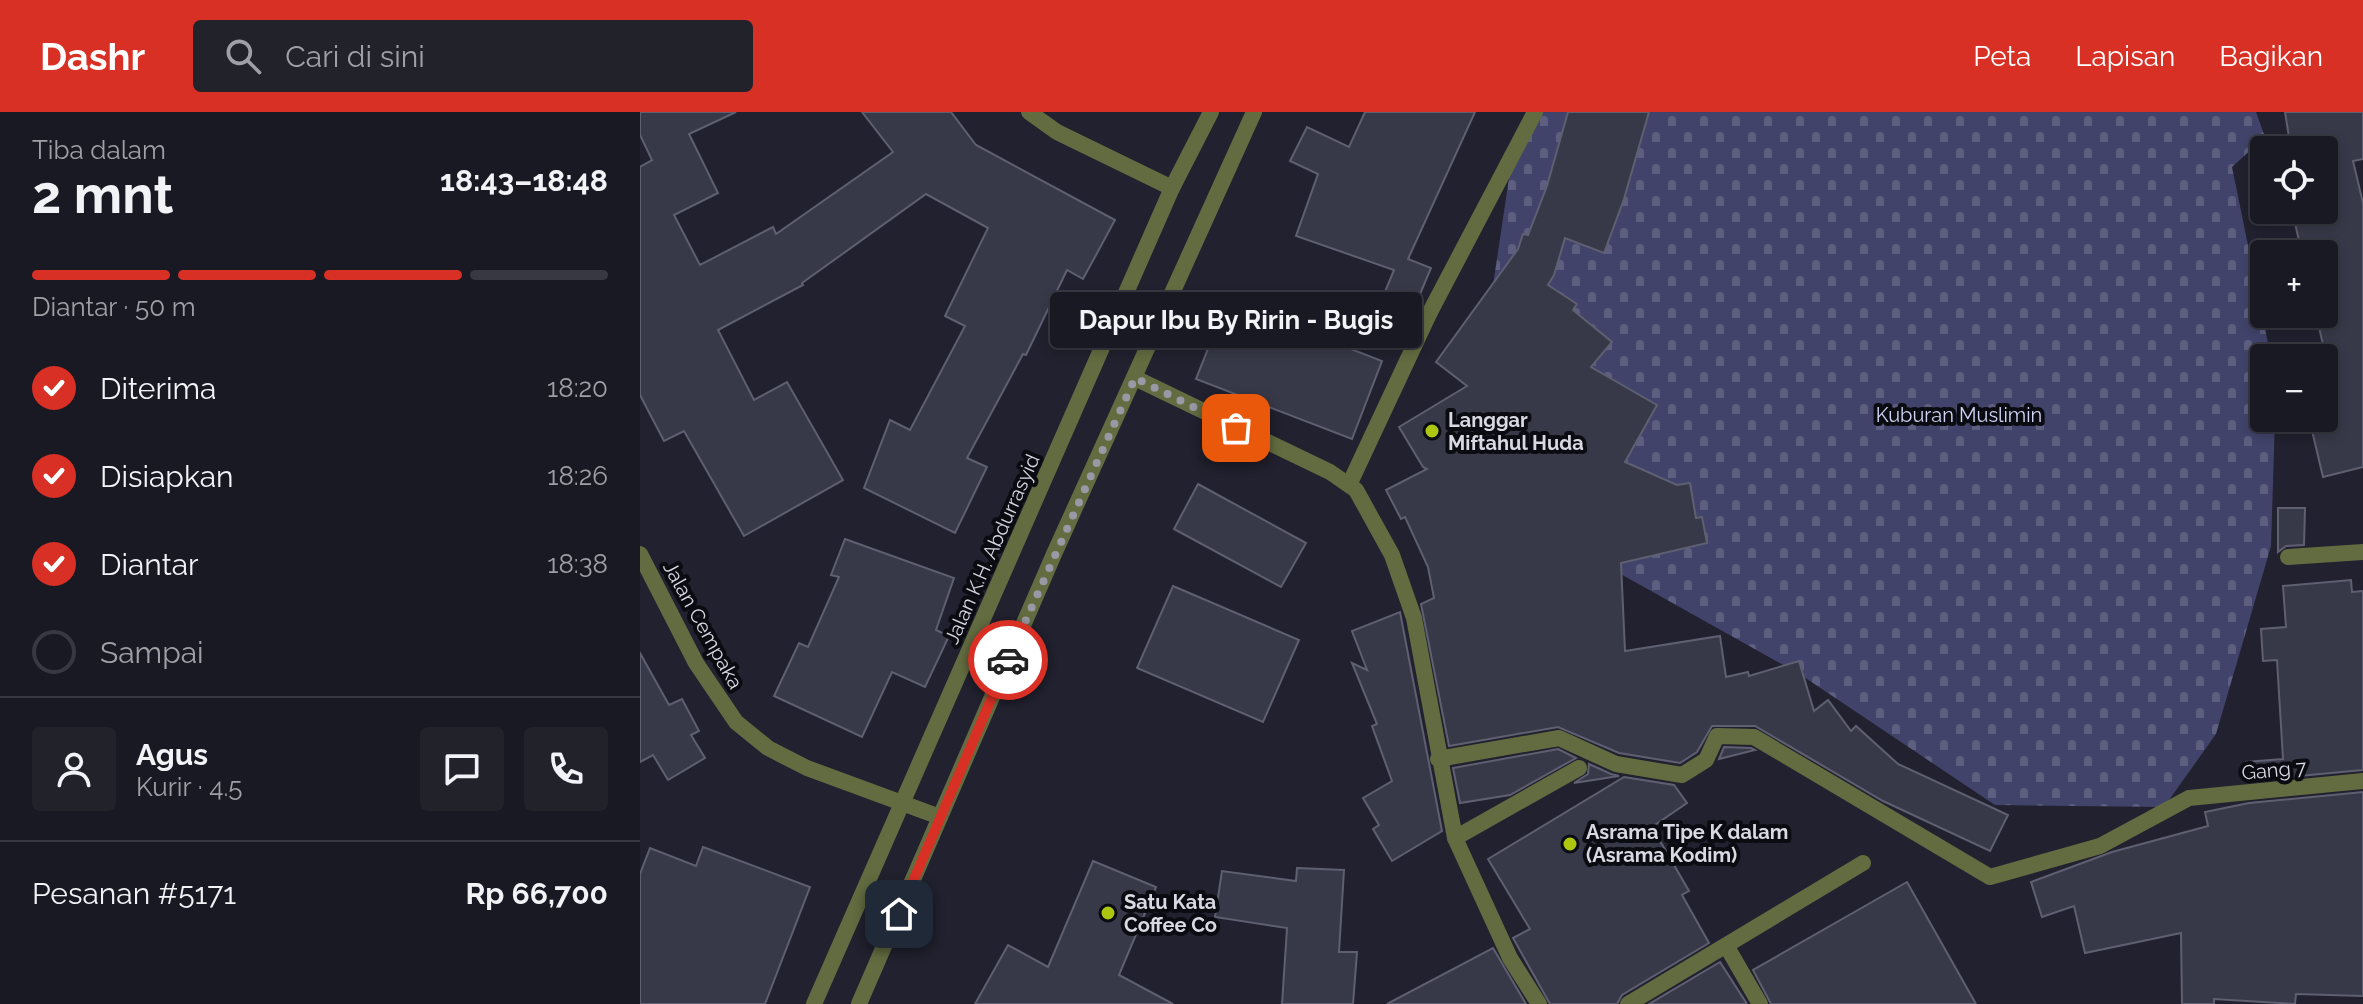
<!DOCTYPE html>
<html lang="id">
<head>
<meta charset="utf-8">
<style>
	:root { --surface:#191923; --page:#22222b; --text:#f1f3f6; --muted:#9fa0a6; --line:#373841; --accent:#d93025 }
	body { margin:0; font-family:Raleway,sans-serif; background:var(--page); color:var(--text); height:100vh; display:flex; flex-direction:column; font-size:30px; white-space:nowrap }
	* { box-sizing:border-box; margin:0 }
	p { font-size:26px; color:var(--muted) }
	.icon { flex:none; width:44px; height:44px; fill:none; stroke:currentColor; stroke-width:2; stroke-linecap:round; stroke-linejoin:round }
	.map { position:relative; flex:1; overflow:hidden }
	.side { display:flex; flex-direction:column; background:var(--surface); width:640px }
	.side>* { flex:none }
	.buttons { position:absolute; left:1610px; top:24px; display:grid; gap:16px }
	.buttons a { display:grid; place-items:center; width:88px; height:88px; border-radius:8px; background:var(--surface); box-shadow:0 4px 12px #0003,0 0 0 2px var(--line); font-size:40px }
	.pin { position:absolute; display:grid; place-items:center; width:68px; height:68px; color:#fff; margin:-34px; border-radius:16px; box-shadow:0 4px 12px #0006 }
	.courier { position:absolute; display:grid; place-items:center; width:80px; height:80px; margin:-40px; border:6px solid #d93025; border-radius:50%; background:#fff; color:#222; box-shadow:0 2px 10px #0007 }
	.bubble { position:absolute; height:56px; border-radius:8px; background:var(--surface); box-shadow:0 4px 12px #0003,0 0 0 2px var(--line); font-size:26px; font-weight:700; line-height:56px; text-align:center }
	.overview em { font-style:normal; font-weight:700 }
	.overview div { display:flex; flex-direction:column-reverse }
	.overview { display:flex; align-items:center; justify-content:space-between; height:136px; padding:0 32px }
	h1 { font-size:52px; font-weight:700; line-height:60px }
	.bar { display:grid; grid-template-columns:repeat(4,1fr); gap:12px 8px; align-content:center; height:96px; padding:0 32px }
	.bar i { height:10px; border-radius:6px; background:var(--line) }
	.bar .active { background:var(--accent) }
	.bar p { grid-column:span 4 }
	.line { display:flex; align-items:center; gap:20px; padding:0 32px; border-top:2px solid var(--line) }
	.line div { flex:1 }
	.round { display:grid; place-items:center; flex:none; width:84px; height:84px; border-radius:8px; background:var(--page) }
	ol { padding:0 32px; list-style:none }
	li { display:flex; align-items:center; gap:24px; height:88px }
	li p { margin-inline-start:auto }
	li .icon { padding:8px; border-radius:50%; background:var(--accent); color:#fff; stroke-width:4 }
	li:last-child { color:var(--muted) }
	li i { width:44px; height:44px; border:4px solid var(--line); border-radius:50% }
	header { display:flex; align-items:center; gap:48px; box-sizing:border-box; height:112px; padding:0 40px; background:var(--accent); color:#fff }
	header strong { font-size:38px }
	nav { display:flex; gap:44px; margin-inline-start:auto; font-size:28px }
	.search { width:560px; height:72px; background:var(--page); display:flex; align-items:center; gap:20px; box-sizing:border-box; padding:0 28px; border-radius:8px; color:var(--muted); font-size:30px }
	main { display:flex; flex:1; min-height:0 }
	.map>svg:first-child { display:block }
	.cemetery { fill:url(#cemetery-stones) }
	.building { fill:#383948; stroke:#5e5f70; stroke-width:2 }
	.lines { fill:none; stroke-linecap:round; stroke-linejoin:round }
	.minor { stroke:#636c40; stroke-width:16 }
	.tertiary { stroke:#636c40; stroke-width:16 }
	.done { stroke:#9899a4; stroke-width:8; stroke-dasharray:0 14.4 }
	.route { stroke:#d93025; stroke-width:10 }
	.poi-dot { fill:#adc610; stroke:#0b0c12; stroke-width:3 }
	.labels { text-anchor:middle; stroke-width:8; stroke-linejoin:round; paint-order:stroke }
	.park-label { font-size:20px; fill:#d1d4f6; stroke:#0b0c12 }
	.poi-label { font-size:20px; font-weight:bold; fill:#d8d9e3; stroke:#0b0c12; text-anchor:start }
	.street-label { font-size:20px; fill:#d8d9e3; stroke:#0b0c12 }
</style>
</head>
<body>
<header>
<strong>Dashr</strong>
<div class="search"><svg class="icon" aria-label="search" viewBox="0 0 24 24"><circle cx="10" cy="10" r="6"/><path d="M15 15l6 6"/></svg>Cari di sini</div>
<nav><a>Peta</a><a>Lapisan</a><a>Bagikan</a></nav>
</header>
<main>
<section class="side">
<div class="overview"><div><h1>2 mnt</h1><p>Tiba dalam</p></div><em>18:43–18:48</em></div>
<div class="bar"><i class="active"></i><i class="active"></i><i class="active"></i><i></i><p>Diantar · 50 m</p></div>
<ol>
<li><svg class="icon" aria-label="check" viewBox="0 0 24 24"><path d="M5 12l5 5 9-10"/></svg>Diterima<p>18:20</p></li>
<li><svg class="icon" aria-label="check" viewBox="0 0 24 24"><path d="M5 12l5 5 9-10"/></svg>Disiapkan<p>18:26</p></li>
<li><svg class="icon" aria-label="check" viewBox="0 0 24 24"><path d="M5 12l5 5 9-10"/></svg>Diantar<p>18:38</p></li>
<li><i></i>Sampai</li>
</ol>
<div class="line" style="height:144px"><a class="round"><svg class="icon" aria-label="person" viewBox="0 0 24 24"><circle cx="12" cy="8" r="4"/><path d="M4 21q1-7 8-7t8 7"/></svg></a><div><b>Agus</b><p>Kurir · 4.5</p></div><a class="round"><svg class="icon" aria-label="chat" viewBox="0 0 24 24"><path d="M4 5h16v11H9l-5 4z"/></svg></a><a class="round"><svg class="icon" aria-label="phone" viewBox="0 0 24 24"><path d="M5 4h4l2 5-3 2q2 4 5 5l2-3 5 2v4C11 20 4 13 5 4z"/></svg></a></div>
<div class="line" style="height:104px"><div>Pesanan #5171</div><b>Rp 66,700</b></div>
</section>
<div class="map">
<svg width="1723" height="892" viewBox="0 0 1723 892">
	<defs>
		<pattern id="cemetery-stones" width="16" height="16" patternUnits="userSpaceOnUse" patternTransform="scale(2)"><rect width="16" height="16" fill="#42436b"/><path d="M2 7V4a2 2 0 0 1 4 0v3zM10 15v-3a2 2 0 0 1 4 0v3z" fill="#5d5e80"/></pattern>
	</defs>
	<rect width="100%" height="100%" fill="#21212f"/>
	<path class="cemetery" d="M 890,0 L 1616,0 L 1625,25 L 1592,55 L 1631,246 L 1624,246 L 1624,306 L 1635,306 L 1631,434 L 1576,622 L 1524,695 L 1355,693 L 1161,563 L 945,442 L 840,261 L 873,39 Z"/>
	<g class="building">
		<path d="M 0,0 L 96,0 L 49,22 L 78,81 L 34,103 L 60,153 L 133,115 L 136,122 L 253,40 L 222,0 L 311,0 L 336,33 L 475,108 L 443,167 L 427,158 L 386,243 L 383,242 L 327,346 L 347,355 L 315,421 L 224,376 L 250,308 L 270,318 L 325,214 L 305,204 L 348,116 L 286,82 L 162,171 L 163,173 L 78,218 L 114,288 L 147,270 L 203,368 L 104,424 L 44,319 L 24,329 L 0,283 L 0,55 L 12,48 L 0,23 Z"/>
		<path d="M 725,0 L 835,0 L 768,147 L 791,156 L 762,225 L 735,204 L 754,158 L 656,124 L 678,62 L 650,49 L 667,15 L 709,35 Z"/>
		<path d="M 928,0 L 1009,0 L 984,87 L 964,141 L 925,126 L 914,163 L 908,173 L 937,192 L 933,198 L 972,230 L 951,255 L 1017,293 L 985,350 L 1037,373 L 1050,371 L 1056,406 L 1062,405 L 1067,431 L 981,451 L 985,539 L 1080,524 L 1086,565 L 1108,560 L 1109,564 L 1159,549 L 1174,599 L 1188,588 L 1211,619 L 1216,614 L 1258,652 L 1368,703 L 1350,739 L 1243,689 L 1115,614 L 1072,614 L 1057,640 L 1040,651 L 979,641 L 918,615 L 809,634 L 781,492 L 794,486 L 788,455 L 765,405 L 761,407 L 746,378 L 787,357 L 783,355 L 759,315 L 827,274 L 796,250 L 878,137 L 883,122 L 888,123 L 907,74 Z"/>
		<path d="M 1645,0 L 1723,0 L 1723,47 L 1713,49 L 1723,91 L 1723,355 L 1683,365 L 1669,306 L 1684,306 L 1684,270 L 1691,268 L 1676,202 L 1684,202 L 1684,142 L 1662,142 L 1652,98 L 1684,98 L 1684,38 L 1651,38 Z"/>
		<path d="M 587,189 L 742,249 L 712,327 L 556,267 Z"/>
		<path d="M 558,372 L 666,431 L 641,475 L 534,417 Z"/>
		<path d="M 1638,396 L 1665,396 L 1664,433 L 1646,434 L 1638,440 Z"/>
		<path d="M 205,427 L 314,466 L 296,518 L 309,524 L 285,575 L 252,560 L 222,625 L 134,584 L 159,531 L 168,535 L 199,465 L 191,463 Z"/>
		<path d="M 1711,468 L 1712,480 L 1723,479 L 1723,658 L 1607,669 L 1606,650 L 1643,647 L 1637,548 L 1623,549 L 1621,517 L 1646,515 L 1643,474 Z"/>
		<path d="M 533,474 L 659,528 L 623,610 L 497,556 Z"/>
		<path d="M 760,500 L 802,719 L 752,749 L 733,717 L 739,713 L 723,686 L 752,669 L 732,614 L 737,612 L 712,551 L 727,558 L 712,519 Z"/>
		<path d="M 0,541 L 29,593 L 42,587 L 59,619 L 51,623 L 65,646 L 28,668 L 13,643 L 0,650 Z"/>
		<path d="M 1084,635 L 1111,636 L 1115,638 L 1079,647 Z"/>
		<path d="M 918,637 L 936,646 L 870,683 L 820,691 L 813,656 Z"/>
		<path d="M 949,652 L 971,662 L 979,664 L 934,671 L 948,662 Z"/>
		<path d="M 984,665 L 1034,673 L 1047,691 L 1012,715 L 1049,779 L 1042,783 L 1069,831 L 982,883 L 977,892 L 910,892 L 873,826 L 890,817 L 848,747 Z"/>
		<path d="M 1723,680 L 1723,884 L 1656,882 L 1655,892 L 1574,887 L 1574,892 L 1542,892 L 1541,821 L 1445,841 L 1434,794 L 1402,805 L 1391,770 L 1472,740 L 1568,714 L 1565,700 L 1609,691 Z"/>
		<path d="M 63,735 L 170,775 L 125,892 L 0,892 L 0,762 L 10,736 L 56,754 Z"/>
		<path d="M 453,749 L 516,775 L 479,863 L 533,892 L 335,892 L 368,833 L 408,855 Z"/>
		<path d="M 657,756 L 704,758 L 699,840 L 717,840 L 713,892 L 642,892 L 647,816 L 575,805 L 582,759 L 656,769 Z"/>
		<path d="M 1267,770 L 1336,892 L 1131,892 L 1113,858 Z"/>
		<path d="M 853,836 L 886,892 L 747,892 Z"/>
		<path d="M 1080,850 L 1107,892 L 1009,892 Z"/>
	</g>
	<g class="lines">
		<g class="minor">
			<path d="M 389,0 L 417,20 L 532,76"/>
			<path d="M 495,266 L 690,360 L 716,378 L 752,443 L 774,506 L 815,726 L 870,846 L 899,892"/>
			<path d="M 709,373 L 789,202 L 895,0"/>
			<path d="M 0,442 L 56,551 L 96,610 L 128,636 L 167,656 L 300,705"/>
			<path d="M 1648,445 L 1723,440"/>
			<path d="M 798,647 L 919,626 L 976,652 L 1042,663 L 1066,648 L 1077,624 L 1114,625 L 1350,765 L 1460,734 L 1549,686 L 1723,669"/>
			<path d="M 815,726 L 939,656"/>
			<path d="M 1087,835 L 1120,892"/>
			<path d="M 988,892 L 1223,751"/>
		</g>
		<g class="tertiary">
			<path d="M 174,892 L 532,76 L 571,0"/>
			<path d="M 219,892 L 414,442 L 614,0"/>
		</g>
	</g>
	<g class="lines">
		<path class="done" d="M 368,548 L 495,266 L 596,316"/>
		<path class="route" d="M 259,802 L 368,548"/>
	</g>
	<g class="poi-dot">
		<circle cx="792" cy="319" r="8"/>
		<circle cx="930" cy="732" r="8"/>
		<circle cx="468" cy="801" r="8"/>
	</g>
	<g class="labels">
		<g class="park-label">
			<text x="1319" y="310">Kuburan Muslimin</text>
		</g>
		<g class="poi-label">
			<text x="808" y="315">Langgar<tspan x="808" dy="23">Miftahul Huda</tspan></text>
			<text x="946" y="727">Asrama Tipe K dalam<tspan x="946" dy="23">(Asrama Kodim)</tspan></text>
			<text x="484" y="797">Satu Kata<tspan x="484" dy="23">Coffee Co</tspan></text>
		</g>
		<g class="street-label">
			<text transform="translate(352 437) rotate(-66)" y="7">Jalan K.H. Abdurrasyid</text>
			<text transform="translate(63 513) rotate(61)" y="7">Jalan Cempaka</text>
			<text transform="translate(1634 658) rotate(-5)" y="7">Gang 7</text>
		</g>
	</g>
</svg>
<div class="buttons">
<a><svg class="icon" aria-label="locate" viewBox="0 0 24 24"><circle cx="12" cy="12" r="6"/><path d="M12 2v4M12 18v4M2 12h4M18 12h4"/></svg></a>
<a>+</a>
<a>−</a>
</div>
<div class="pin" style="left:596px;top:316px;background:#ea580c"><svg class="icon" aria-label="bag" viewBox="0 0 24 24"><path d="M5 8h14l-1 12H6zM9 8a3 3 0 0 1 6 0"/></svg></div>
<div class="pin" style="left:259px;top:802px;background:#1f2937"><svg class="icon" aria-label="home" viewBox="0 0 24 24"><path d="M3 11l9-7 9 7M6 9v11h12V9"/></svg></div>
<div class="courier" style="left:368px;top:548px"><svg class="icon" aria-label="car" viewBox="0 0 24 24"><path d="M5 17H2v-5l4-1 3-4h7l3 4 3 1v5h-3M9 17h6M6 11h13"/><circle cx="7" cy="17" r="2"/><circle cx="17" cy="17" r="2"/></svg></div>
<div class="bubble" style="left:410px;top:180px;width:372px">Dapur Ibu By Ririn - Bugis</div>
</div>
</main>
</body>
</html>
